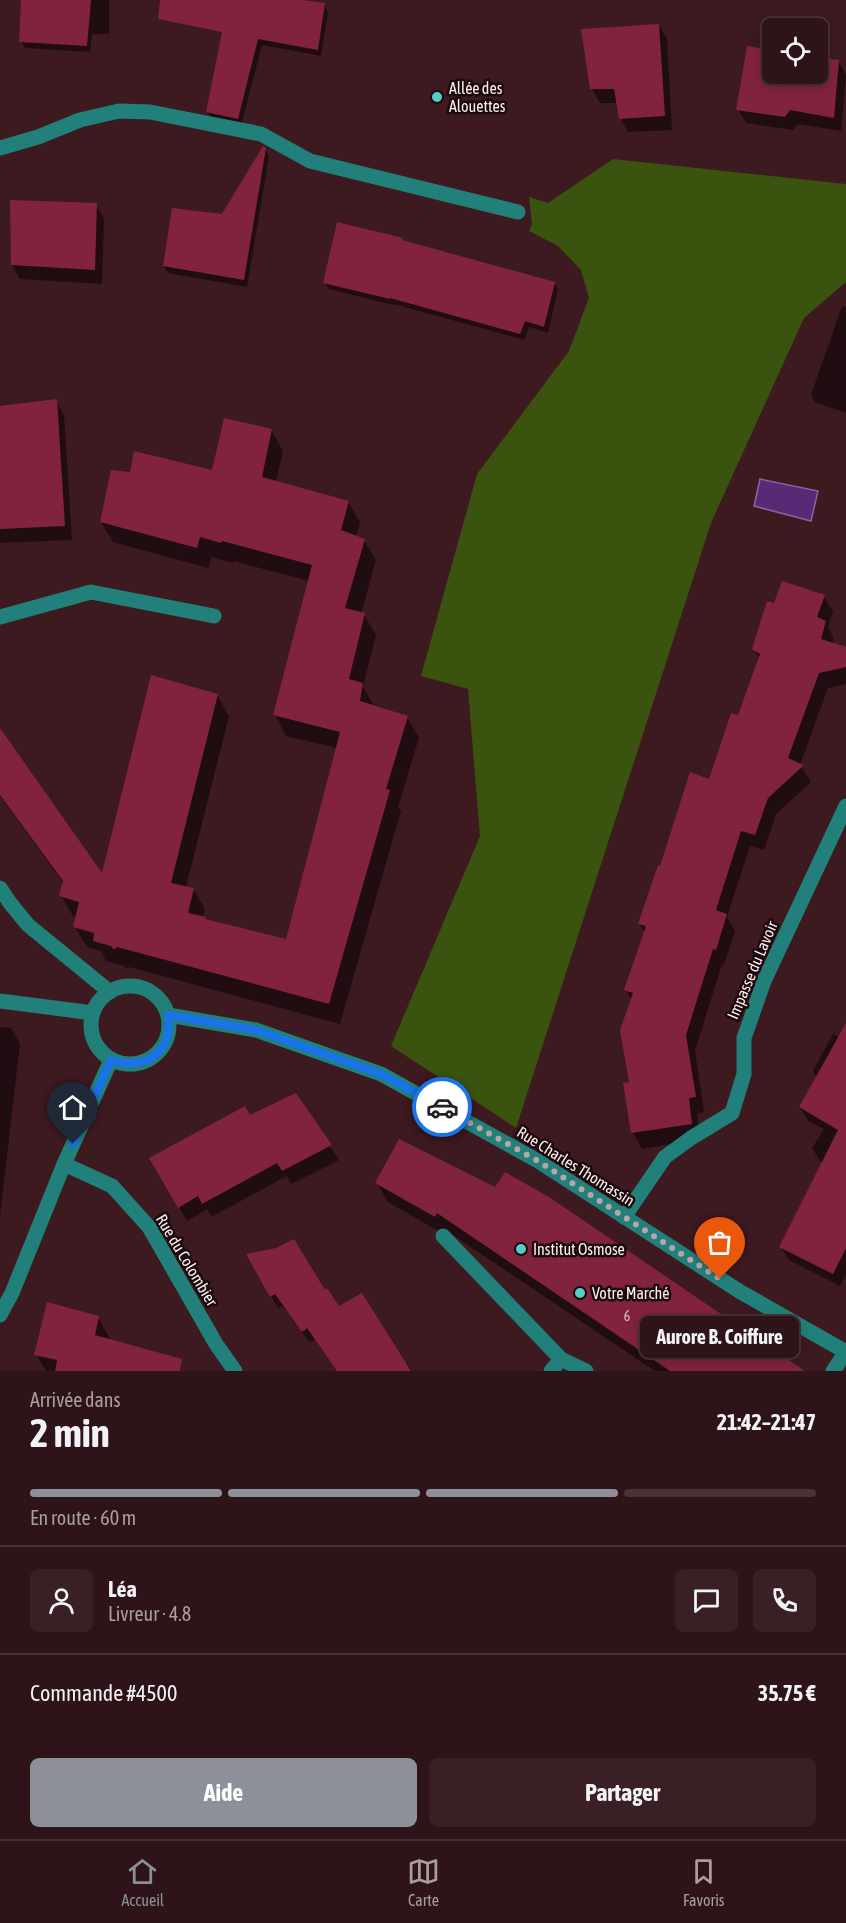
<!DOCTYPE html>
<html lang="fr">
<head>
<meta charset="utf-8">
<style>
	:root { --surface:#2e1318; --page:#3a2025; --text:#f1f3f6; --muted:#a79ea2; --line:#493237; --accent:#8c9099 }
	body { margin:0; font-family:"Asap Condensed",sans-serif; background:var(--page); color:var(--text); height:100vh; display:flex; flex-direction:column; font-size:22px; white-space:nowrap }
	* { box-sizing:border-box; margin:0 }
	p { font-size:20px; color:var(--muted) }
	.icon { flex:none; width:33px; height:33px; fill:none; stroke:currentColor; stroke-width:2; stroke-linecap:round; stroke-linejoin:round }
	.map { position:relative; height:1371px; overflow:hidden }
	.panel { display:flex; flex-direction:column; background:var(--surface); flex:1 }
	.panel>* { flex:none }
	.fabs { position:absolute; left:762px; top:18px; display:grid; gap:12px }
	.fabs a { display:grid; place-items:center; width:66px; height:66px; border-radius:9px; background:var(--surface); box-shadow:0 3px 15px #0003,0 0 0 2px var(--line); font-size:30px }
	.pin { position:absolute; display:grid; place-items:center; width:51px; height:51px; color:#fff; margin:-62px -26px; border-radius:50% 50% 50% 0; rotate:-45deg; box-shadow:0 0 6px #0007 }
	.pin .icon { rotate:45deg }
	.courier { position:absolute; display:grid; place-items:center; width:60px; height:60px; margin:-30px; border:4px solid #1a73e8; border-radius:50%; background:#fff; color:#222; box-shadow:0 2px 8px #0007 }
	.bubble { position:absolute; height:42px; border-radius:9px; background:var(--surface); box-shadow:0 3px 15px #0003,0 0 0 2px var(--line); font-size:20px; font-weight:700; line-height:42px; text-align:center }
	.headline em { font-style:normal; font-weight:700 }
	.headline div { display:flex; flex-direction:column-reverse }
	.headline { display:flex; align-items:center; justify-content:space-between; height:102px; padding:0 30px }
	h1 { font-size:39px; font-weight:700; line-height:45px }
	.bar { display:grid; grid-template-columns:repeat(4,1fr); gap:9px 6px; align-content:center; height:72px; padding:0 30px }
	.bar i { height:8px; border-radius:4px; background:var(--line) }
	.bar .current { background:var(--accent) }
	.bar p { grid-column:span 4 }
	.line { display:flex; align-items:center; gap:15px; padding:0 30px; border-top:2px solid var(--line) }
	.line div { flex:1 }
	.round { display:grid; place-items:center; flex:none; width:63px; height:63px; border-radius:9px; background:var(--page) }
	.primary-button { display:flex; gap:12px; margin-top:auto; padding:12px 30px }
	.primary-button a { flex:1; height:69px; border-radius:9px; background:var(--accent); color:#fff; font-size:24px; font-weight:700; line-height:69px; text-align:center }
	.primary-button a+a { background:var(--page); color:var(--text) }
	.tabs { display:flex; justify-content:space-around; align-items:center; height:84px; border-top:2px solid var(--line); background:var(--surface); font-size:16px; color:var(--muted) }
	.tabs a { display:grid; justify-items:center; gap:3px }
	.tabs .current { color:var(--accent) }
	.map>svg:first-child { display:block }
	.green { fill:#3a540f }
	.water { fill:#572a76; stroke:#89659b; stroke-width:1.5 }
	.shadow { fill:#0007 }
	.building { fill:#82233d }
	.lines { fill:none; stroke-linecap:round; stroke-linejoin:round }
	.minor { stroke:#21807a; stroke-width:15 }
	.done { stroke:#baa4a8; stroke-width:6; stroke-dasharray:0 10.8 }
	.route { stroke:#1a73e8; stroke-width:8 }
	.poi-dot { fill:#55cec5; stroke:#1a0a0d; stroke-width:2 }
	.labels { text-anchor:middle; stroke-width:5; stroke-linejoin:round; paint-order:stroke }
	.number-label { font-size:14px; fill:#dfbcc4 }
	.poi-label { font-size:16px; fill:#feeff1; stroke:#1a0a0d; text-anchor:start }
	.street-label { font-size:16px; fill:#feeff1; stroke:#1a0a0d }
</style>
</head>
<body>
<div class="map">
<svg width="846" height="1371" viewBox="0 0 846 1371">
	<rect width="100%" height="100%" fill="#3d1920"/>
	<path class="green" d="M 613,159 L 846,184 L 846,282 L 804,318 L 711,523 L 516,1128 L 391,1046 L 480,836 L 468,689 L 421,676 L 477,474 L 569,351 L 589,298 L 581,270 L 558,246 L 529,231 L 532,224 L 529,197 L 548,203 Z"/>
	<path class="water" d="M 760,479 L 818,491 L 811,521 L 754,506 Z"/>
	<g class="shadow">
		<path d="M 22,0 L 109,0 L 109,34 L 92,34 L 90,52 L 25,48 L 21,41 Z"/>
		<path d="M 230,0 L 294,0 L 324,5 L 328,12 L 321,56 L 262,45 L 241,126 L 212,119 L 208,112 Z"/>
		<path d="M 659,25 L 667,39 L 672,130 L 628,132 L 620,118 L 618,103 L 600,103 L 592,89 Z"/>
		<path d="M 749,48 L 772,51 L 772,74 L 818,74 L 818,58 L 838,61 L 846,75 L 841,131 L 798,124 L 793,130 L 746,123 L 738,109 Z"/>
		<path d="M 265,149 L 269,156 L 247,287 L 168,273 L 164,266 L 223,216 Z"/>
		<path d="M 12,202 L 96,205 L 104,219 L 102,284 L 20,279 L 12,265 Z"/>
		<path d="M 402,239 L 404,242 L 554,283 L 558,290 L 548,333 L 529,327 L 524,340 L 394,304 L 393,305 L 329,289 L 324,282 Z"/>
		<path d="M 842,306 L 846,307 L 846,413 L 815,402 L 811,395 Z"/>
		<path d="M 56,401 L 64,415 L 72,540 L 0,543 L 0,407 Z"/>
		<path d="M 271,430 L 283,451 L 276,482 L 348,502 L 360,522 L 356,537 L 364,540 L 376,560 L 361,614 L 364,615 L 376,635 L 363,687 L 374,705 L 407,717 L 419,738 L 398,807 L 401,811 L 340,1024 L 129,967 L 127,969 L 124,966 L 106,961 L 101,951 L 87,947 L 75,927 L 77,918 L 73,916 L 61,896 L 64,884 L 0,796 L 0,774 L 103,877 L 217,695 L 229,716 L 186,887 L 193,889 L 205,909 L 203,918 L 206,921 L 287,941 L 337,748 L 286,736 L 275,715 L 309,581 L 233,561 L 233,563 L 212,557 L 208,568 L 113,542 L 101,522 L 132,473 L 213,472 Z"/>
		<path d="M 824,597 L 833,612 L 828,627 L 834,639 L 833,644 L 846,649 L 846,684 L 828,688 L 800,765 L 811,782 L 776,814 L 764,850 L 750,846 L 727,917 L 735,931 L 724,965 L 722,964 L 695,1051 L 704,1112 L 697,1114 L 700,1139 L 642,1149 L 633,1133 L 624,1084 L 631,1083 L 632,1000 L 626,990 L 645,933 L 639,923 L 661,867 L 710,781 L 739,717 L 760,659 L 754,649 L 775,605 Z"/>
		<path d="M 846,1023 L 846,1275 L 840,1286 L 789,1260 L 781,1247 L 824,1163 L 820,1161 L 812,1148 L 824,1129 L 808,1121 L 800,1107 L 817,1078 L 813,1071 L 833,1034 L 840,1038 Z"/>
		<path d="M 0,1027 L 11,1028 L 20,1044 L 0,1216 Z"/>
		<path d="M 296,1095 L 339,1160 L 291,1184 L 287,1176 L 211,1217 L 207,1209 L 187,1221 L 151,1158 L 250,1117 Z"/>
		<path d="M 377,1183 L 787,1371 L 655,1371 L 447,1231 L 445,1235 L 388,1202 Z"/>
		<path d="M 248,1255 L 324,1292 L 339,1308 L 405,1364 L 407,1363 L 412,1371 L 337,1371 L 315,1339 L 310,1343 L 283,1306 L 278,1308 Z"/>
		<path d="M 98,1317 L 111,1341 L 163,1354 L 175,1371 L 46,1371 L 36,1354 Z"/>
	</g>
	<g class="building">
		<path d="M 21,0 L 91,0 L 87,46 L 19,42 Z"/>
		<path d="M 160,0 L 303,0 L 325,3 L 318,50 L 258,39 L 238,119 L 206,112 L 222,32 L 158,19 Z"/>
		<path d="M 659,24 L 665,116 L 619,119 L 614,89 L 590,89 L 581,29 Z"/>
		<path d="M 747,46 L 772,50 L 772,74 L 818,74 L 818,57 L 839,60 L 834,118 L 790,110 L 785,117 L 736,110 Z"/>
		<path d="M 263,146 L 266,148 L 244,280 L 163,266 L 172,208 L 222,214 Z"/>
		<path d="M 10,200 L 97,203 L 95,270 L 11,265 Z"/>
		<path d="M 337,222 L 403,238 L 402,240 L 555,282 L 544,327 L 525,321 L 520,334 L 390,298 L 390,299 L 323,283 Z"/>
		<path d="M 57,399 L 65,526 L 0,529 L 0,406 Z"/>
		<path d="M 224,418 L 272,429 L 262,477 L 349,501 L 341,530 L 365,539 L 345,608 L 365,613 L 349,679 L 363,683 L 360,701 L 408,716 L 386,789 L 390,790 L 329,1004 L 117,947 L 114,950 L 111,946 L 93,941 L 94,933 L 73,927 L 79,902 L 59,896 L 63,881 L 0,795 L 0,728 L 102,873 L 151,675 L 218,694 L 171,883 L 194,888 L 188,913 L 206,917 L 205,919 L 286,939 L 340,732 L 273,715 L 312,565 L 222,541 L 221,543 L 200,537 L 197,548 L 100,522 L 111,470 L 130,472 L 134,451 L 212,470 Z"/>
		<path d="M 782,581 L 825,595 L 817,617 L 826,621 L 821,639 L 846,647 L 846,667 L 819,673 L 788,758 L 804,765 L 768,798 L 755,835 L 741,831 L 716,910 L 727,914 L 716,950 L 713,949 L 686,1035 L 696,1097 L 689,1098 L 692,1124 L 631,1133 L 623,1083 L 629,1082 L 620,1030 L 633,993 L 624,990 L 646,926 L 638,924 L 658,865 L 660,866 L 690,772 L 709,779 L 731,713 L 738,715 L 760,654 L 752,649 L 767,601 L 774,603 Z"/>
		<path d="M 846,1023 L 846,1248 L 833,1274 L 779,1247 L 838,1130 L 799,1107 Z"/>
		<path d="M 296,1093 L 332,1145 L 282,1171 L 277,1163 L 202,1204 L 198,1196 L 178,1208 L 149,1158 L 245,1106 L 250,1115 Z"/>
		<path d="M 399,1139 L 495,1187 L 505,1172 L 549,1197 L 805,1371 L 670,1371 L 437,1213 L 435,1217 L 375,1183 Z"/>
		<path d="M 294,1239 L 325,1290 L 327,1288 L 339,1306 L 362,1293 L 411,1371 L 337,1371 L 307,1328 L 302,1332 L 275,1294 L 270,1297 L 246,1254 L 276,1248 Z"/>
		<path d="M 47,1302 L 99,1316 L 95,1335 L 182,1359 L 180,1371 L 55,1371 L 57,1360 L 34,1355 Z"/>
	</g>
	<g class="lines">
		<g class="minor">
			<path d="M 0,148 L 38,137 L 80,120 L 119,111 L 150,112 L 261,134 L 310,161 L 518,212"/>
			<path d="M 0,617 L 91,592 L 214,616"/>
			<path d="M 0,888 L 10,903 L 28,925 L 110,992"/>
			<circle cx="130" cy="1025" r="39"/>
			<path d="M 0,1001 L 93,1013"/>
			<path d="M 168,1015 L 256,1030 L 381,1074 L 538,1161 L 739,1291 L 846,1352"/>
			<path d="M 64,1164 L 112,1186 L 149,1227 L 216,1344 L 235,1371"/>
			<path d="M 624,1217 L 665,1157 L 691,1138 L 732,1113 L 744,1074 L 744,1038 L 764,981 L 846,806"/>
			<path d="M 443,1236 L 561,1359"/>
			<path d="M 0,1315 L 12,1293 L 64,1164 L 111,1060"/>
			<path d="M 551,1371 L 561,1359 L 586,1371"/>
			<path d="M 833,1371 L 846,1352"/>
		</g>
	</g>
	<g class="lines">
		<path class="done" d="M 442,1107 L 538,1161 L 720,1279"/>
		<path class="route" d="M 73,1144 L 111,1060 C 146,1071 173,1052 168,1015 L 256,1030 L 381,1074 L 442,1107"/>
	</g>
	<g class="poi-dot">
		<circle cx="437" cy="97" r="6"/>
		<circle cx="521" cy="1249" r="6"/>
		<circle cx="580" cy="1293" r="6"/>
	</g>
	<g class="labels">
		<g class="number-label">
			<text x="627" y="1321">6</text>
		</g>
		<g class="poi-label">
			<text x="449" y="94">Allée des<tspan x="449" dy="18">Alouettes</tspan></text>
			<text x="533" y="1255">Institut Osmose</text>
			<text x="592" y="1299">Votre Marché</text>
		</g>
		<g class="street-label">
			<text transform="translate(752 970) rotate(-67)" y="6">Impasse du Lavoir</text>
			<text transform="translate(576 1166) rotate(32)" y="6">Rue Charles Thomassin</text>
			<text transform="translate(187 1260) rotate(59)" y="6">Rue du Colombier</text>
		</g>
	</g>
</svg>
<div class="fabs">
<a><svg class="icon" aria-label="locate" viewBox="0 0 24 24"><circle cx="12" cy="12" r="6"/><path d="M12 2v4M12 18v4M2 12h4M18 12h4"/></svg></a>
</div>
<div class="pin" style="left:720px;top:1279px;background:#ea580c"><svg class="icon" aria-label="bag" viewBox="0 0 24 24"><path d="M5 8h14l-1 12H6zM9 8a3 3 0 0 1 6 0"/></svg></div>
<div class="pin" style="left:73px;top:1144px;background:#1f2937"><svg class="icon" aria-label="home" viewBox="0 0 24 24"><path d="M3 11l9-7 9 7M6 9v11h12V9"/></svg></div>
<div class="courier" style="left:442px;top:1107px"><svg class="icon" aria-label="car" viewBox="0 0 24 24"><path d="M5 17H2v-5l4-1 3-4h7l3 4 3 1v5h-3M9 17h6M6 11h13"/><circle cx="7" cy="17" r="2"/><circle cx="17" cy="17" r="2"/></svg></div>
<div class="bubble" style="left:640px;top:1316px;width:159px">Aurore B. Coiffure</div>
</div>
<section class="panel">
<div class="headline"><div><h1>2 min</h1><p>Arrivée dans</p></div><em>21:42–21:47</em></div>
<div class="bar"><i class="current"></i><i class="current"></i><i class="current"></i><i></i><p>En route · 60 m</p></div>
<div class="line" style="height:108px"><a class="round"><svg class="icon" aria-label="person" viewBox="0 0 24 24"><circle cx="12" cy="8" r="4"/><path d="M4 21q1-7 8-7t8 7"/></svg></a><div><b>Léa</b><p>Livreur · 4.8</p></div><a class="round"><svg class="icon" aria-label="chat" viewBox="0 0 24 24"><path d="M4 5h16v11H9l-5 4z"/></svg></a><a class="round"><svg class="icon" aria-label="phone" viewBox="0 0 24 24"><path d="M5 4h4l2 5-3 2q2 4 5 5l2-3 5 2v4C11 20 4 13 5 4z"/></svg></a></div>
<div class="line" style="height:78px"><div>Commande #4500</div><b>35.75 €</b></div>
<div class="primary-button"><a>Aide</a><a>Partager</a></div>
</section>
<nav class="tabs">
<a class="current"><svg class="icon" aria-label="home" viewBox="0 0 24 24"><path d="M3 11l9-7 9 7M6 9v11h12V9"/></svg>Accueil</a>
<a><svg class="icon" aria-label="map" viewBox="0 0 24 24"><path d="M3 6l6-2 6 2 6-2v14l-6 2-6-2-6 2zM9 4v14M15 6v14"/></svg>Carte</a>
<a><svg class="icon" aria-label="saved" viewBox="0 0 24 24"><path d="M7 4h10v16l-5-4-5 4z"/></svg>Favoris</a>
</nav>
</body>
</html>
